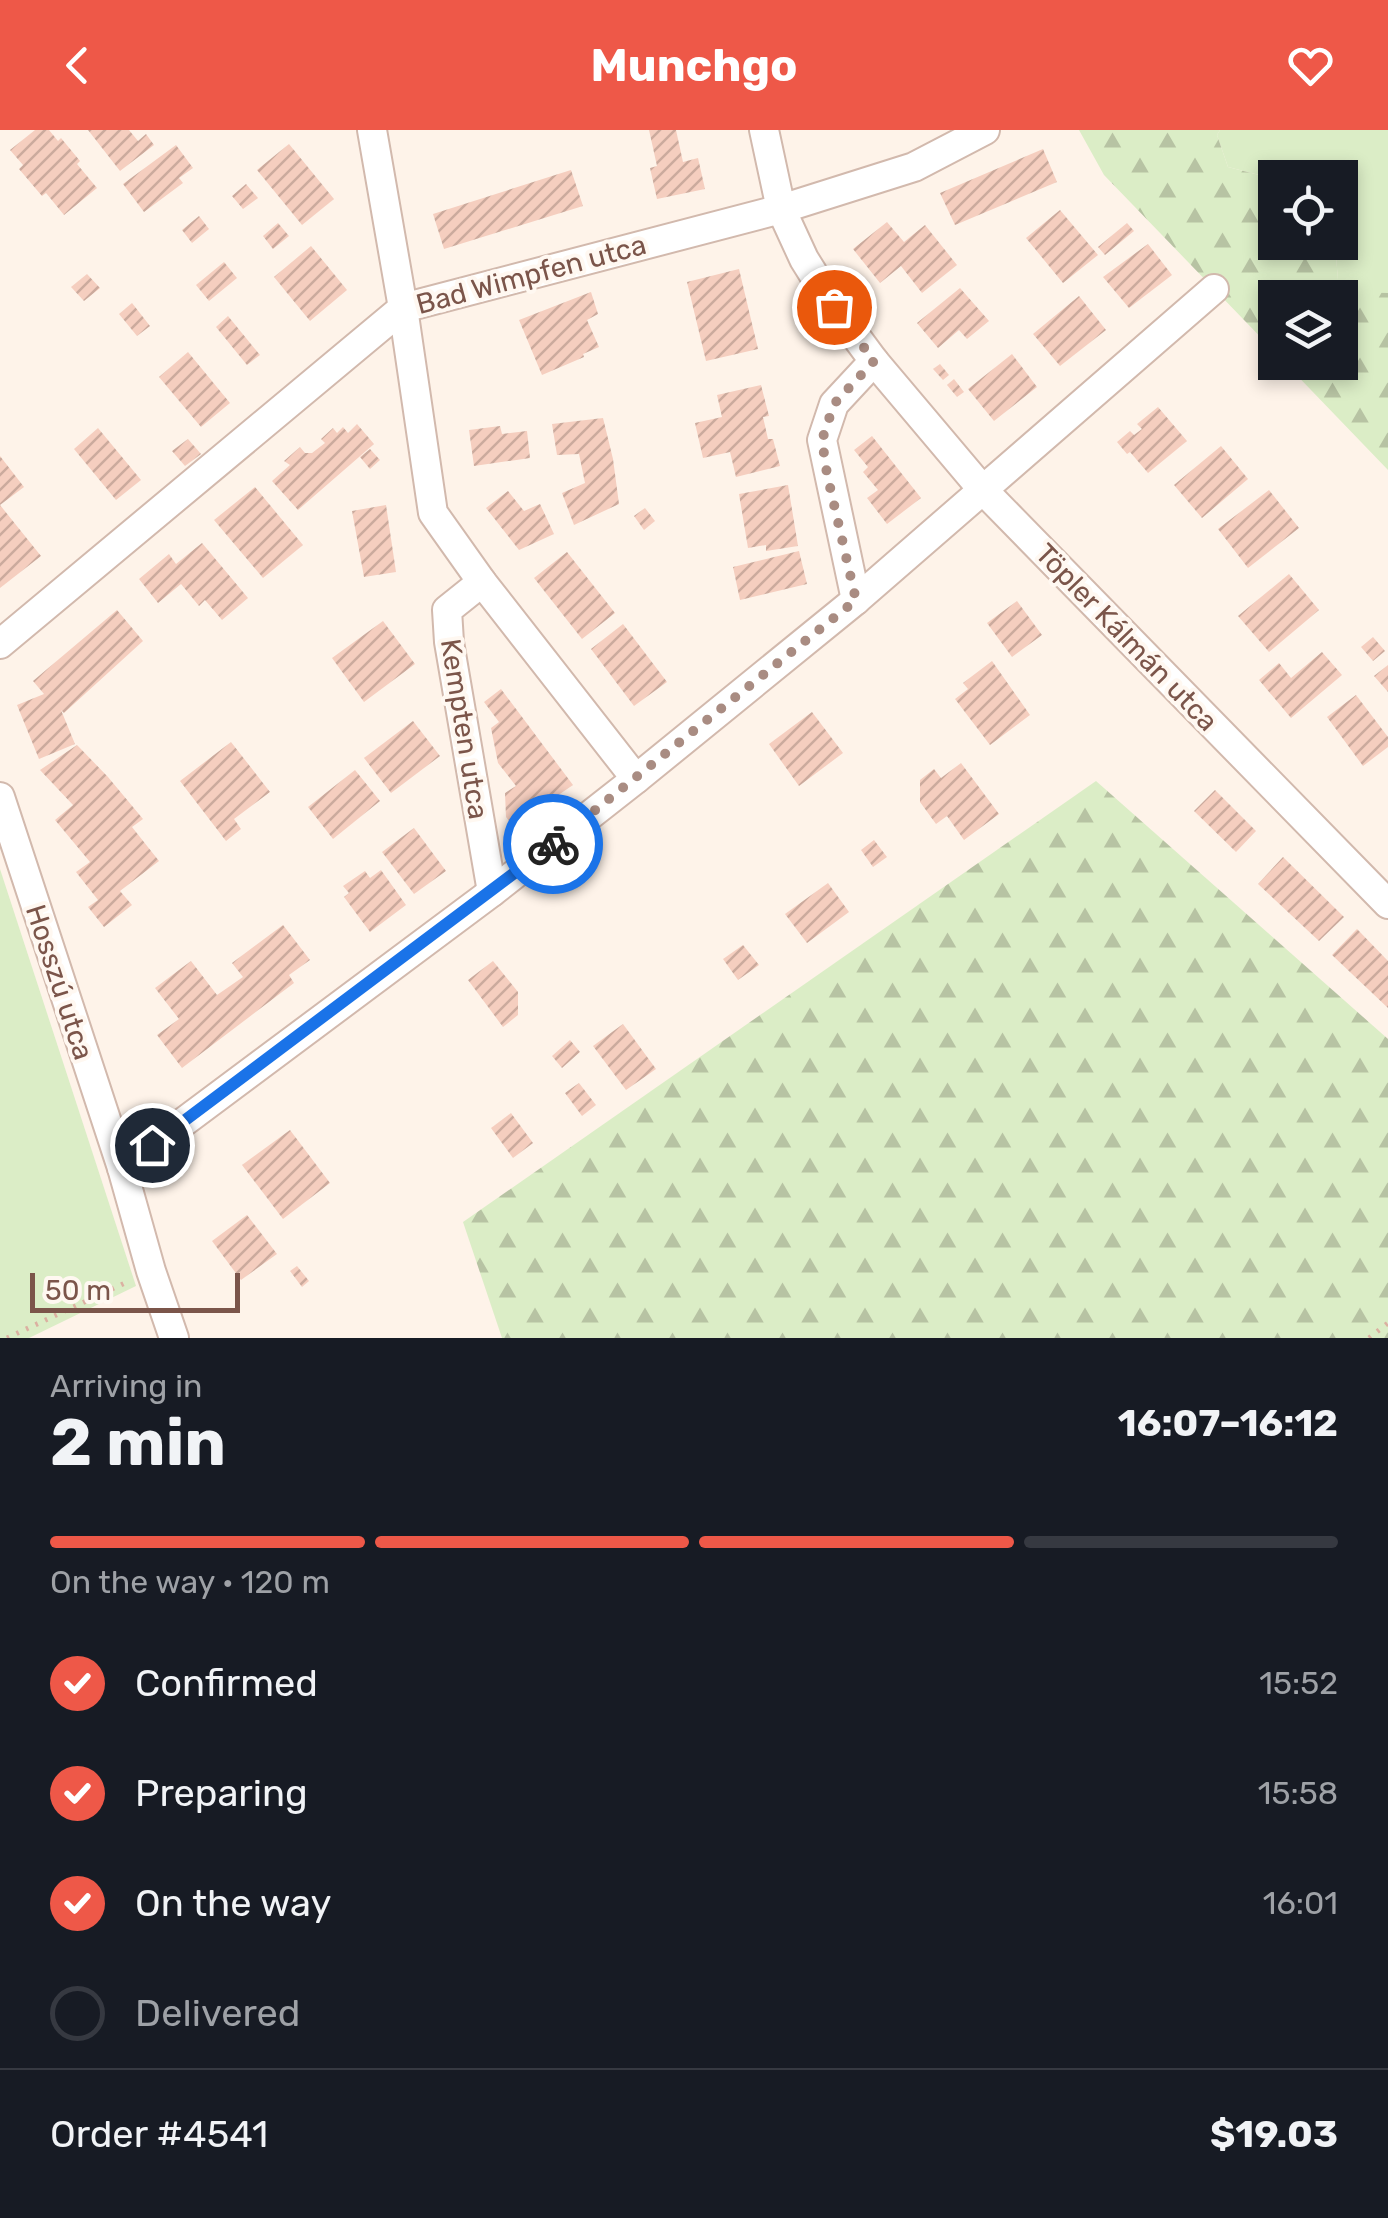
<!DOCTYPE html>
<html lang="en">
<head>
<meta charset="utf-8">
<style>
	:root { --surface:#171b24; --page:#20242c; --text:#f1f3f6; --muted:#9ea1a6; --line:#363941; --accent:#ee5848 }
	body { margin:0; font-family:Rubik,sans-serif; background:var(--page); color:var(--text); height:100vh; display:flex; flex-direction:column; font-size:38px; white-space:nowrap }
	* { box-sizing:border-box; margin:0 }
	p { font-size:32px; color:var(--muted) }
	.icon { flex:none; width:55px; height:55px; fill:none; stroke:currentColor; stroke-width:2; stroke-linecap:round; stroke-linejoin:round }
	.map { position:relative; height:1208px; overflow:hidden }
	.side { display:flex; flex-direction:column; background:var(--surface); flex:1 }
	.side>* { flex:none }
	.tools { position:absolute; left:1258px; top:30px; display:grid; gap:20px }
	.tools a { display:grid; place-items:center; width:100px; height:100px; border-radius:0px; background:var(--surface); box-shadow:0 5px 15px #0003; font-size:50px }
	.scale { position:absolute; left:30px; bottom:25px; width:210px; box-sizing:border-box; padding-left:10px; border:5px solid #7b554a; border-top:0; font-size:28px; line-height:35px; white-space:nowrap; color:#7b554a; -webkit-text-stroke:8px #fff8f1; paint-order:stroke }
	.pin { position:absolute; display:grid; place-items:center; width:85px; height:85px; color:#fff; margin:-42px; border:5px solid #fff; border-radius:50%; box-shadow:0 2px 10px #0007 }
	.courier { position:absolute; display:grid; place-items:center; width:100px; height:100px; margin:-50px; border:8px solid #1a73e8; border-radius:50%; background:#fff; color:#222; box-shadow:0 2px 12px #0007 }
	.head em { font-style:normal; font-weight:700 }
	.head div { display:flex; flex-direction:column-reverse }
	.head { display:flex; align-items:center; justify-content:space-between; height:170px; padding:0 50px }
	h1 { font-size:65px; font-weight:700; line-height:75px }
	.bar { display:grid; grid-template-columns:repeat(4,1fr); gap:15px 10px; align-content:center; height:120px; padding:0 50px }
	.bar i { height:12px; border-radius:8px; background:var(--line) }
	.bar .selected { background:var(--accent) }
	.bar p { grid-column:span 4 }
	.line { display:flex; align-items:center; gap:25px; padding:0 50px; border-top:2px solid var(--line) }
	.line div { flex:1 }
	ol { padding:0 50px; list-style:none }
	li { display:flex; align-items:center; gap:30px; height:110px }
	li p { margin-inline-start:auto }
	li .icon { padding:10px; border-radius:50%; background:var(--accent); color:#fff; stroke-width:4 }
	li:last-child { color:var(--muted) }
	li i { width:55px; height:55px; border:5px solid var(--line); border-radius:50% }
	header { display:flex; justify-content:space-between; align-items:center; height:130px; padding:0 50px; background:var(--accent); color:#fff; font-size:45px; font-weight:700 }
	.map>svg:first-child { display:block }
	.green { fill:#dbedc6 }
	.forest { fill:url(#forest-firs) }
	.building { fill:url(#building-hatch) }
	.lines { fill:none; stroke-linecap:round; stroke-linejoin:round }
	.minor-casing { stroke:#d2b9ad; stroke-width:32 }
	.path { stroke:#dbb0a1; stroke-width:5; stroke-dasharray:2.5 8; stroke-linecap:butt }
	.minor { stroke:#fff; stroke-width:28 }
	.done { stroke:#a98c82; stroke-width:10; stroke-dasharray:0 18 }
	.route { stroke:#1a73e8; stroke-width:12 }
	.labels { text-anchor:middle; stroke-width:8; stroke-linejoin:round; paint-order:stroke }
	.street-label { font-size:28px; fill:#7b554a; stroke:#fff8f1 }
</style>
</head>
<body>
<header><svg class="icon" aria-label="back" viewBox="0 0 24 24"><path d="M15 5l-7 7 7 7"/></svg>Munchgo<svg class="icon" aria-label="heart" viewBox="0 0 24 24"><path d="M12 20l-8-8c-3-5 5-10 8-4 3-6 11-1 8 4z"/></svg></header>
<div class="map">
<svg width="1388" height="1208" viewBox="0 0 1388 1208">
	<defs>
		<pattern id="forest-firs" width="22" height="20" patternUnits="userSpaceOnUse" patternTransform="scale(2.5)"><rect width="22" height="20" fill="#dbedc6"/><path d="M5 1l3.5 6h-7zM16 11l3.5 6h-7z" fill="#b7c3a3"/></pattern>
		<pattern id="building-hatch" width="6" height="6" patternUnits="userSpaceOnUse" patternTransform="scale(2.5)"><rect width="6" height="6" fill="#f5cebf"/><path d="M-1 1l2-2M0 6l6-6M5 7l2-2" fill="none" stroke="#cbaa9d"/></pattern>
	</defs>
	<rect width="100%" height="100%" fill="#fef3e9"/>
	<g class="green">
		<path d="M 1220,0 L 1388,0 L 1388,163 L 1339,163 L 1335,113 L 1340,112 L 1340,48 L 1275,49 L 1228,37 L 1217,5 Z"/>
		<path d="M 0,739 L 136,1156 L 29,1208 L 0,1208 Z"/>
	</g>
	<g class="forest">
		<path d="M 1079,0 L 1220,0 L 1217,5 L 1228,37 L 1275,49 L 1275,112 L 1335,113 L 1339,162 L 1388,163 L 1388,340 L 1285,233 L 1340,232 L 1340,168 L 1275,168 L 1275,222 L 1104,45 Z"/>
		<path d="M 1096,651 L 1388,909 L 1388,1208 L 502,1208 L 463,1092 Z"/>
	</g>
	<g class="building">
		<path d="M 35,0 L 49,0 L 58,11 L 61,8 L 80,31 L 77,34 L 97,58 L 64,85 L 46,63 L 42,66 L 19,39 L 23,35 L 10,20 Z"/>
		<path d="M 88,0 L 129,0 L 138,11 L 146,4 L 154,15 L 120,41 Z"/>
		<path d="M 649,0 L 676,0 L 683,32 L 698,28 L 705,59 L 657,69 L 650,38 L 657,36 Z"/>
		<path d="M 289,14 L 334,69 L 302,95 L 257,40 Z"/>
		<path d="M 176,15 L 193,38 L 179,48 L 183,53 L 144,82 L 123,54 Z"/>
		<path d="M 1043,19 L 1057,52 L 955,95 L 940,63 Z"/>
		<path d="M 571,40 L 583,76 L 444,119 L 433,84 Z"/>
		<path d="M 246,54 L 258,68 L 243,79 L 232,66 Z"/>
		<path d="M 1060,80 L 1098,125 L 1063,153 L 1026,108 Z"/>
		<path d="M 199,86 L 209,99 L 192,113 L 182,100 Z"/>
		<path d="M 887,92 L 904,112 L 925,95 L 957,135 L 922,163 L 901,136 L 880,153 L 853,119 Z"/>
		<path d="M 278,93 L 289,106 L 273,119 L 263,106 Z"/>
		<path d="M 1127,93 L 1134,101 L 1105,125 L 1098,117 Z"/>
		<path d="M 1148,114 L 1172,145 L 1129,178 L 1103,147 Z"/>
		<path d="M 311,116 L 347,160 L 310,191 L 274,147 Z"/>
		<path d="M 224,132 L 237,148 L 209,171 L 196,155 Z"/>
		<path d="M 739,139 L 758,219 L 706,231 L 687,152 Z"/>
		<path d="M 87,144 L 100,158 L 84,171 L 71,157 Z"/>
		<path d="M 960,158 L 989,191 L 967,209 L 959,200 L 938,218 L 917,193 Z"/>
		<path d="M 591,162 L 598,184 L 587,190 L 599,217 L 583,224 L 584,227 L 542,245 L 519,190 Z"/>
		<path d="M 1079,166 L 1106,200 L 1060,236 L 1033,204 Z"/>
		<path d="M 132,173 L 150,196 L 137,206 L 119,184 Z"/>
		<path d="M 228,186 L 260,225 L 247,235 L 216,197 Z"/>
		<path d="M 188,222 L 230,273 L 201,297 L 159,247 Z"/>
		<path d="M 1012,224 L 1037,257 L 994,291 L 968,259 Z"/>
		<path d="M 940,234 L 949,245 L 943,250 L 933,239 Z"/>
		<path d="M 954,249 L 964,262 L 957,267 L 947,255 Z"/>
		<path d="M 761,255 L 769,286 L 763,287 L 768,309 L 773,309 L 780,336 L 736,347 L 730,322 L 703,328 L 695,293 L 722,287 L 717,265 Z"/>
		<path d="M 1158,277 L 1187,311 L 1148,343 L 1130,322 L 1127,324 L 1117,312 L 1130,301 L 1134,305 L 1142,299 L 1137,294 Z"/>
		<path d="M 603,288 L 613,329 L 619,374 L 574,395 L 562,363 L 585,353 L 579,324 L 557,325 L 552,294 Z"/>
		<path d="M 357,294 L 374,314 L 298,380 L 272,351 L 290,335 L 284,331 L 300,317 L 305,323 L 312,323 L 325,313 L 321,309 L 333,298 L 337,303 L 343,297 L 348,303 Z"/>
		<path d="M 500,296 L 502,304 L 527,301 L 530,328 L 474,336 L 469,300 Z"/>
		<path d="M 98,298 L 141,350 L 116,370 L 74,319 Z"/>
		<path d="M 872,306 L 921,368 L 887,394 L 867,368 L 878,360 L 863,342 L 868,337 L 854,320 Z"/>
		<path d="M 188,309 L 201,324 L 185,336 L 172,321 Z"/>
		<path d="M 1221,316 L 1248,349 L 1202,388 L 1174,355 Z"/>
		<path d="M 370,319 L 380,330 L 370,339 L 360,327 Z"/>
		<path d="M 0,326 L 24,357 L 0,375 Z"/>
		<path d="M 788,355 L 798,416 L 766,421 L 766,415 L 748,418 L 739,364 Z"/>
		<path d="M 255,357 L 303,415 L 263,448 L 214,390 Z"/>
		<path d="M 1269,360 L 1299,398 L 1248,438 L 1218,399 Z"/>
		<path d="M 508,361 L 524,381 L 540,374 L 554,404 L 519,420 L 486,378 Z"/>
		<path d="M 0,375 L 41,426 L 0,458 Z"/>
		<path d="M 386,375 L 396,442 L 364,447 L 352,381 Z"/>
		<path d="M 645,378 L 655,391 L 644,400 L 634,386 Z"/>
		<path d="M 202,413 L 248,468 L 222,490 L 205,470 L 199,476 L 181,454 L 158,473 L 139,449 L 169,424 L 176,434 Z"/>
		<path d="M 799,421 L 807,454 L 740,470 L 733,437 Z"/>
		<path d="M 567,422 L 615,483 L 582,509 L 534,448 Z"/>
		<path d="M 1289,444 L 1319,480 L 1269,522 L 1238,486 Z"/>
		<path d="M 1017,471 L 1042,505 L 1012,527 L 987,493 Z"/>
		<path d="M 117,480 L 143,511 L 64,583 L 61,580 L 75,614 L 39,629 L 17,575 L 44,564 L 33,551 Z"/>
		<path d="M 383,491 L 415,534 L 364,572 L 332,528 Z"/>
		<path d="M 623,494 L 667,552 L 634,576 L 591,519 Z"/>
		<path d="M 1373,507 L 1385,521 L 1373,531 L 1361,517 Z"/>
		<path d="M 1322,522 L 1342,545 L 1291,588 L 1259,550 L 1279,533 L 1291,548 Z"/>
		<path d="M 992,531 L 1030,585 L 990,615 L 955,569 L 968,559 L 963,553 Z"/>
		<path d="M 1388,535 L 1388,562 L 1374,546 Z"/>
		<path d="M 501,559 L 573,655 L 513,696 L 506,687 L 505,663 L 516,656 L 498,633 L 491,598 L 499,592 L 484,572 Z"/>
		<path d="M 1356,565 L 1388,607 L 1388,617 L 1363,636 L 1327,587 Z"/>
		<path d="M 812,582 L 843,623 L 799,656 L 769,614 Z"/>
		<path d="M 413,591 L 440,626 L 391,663 L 364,628 Z"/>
		<path d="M 231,612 L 270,662 L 234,689 L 241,699 L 226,711 L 180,651 Z"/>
		<path d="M 77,615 L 108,647 L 143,689 L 132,697 L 159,731 L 120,761 L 132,775 L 104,797 L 88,777 L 98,770 L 76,742 L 90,732 L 55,690 L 73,675 L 40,640 Z"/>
		<path d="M 961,633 L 999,684 L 964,710 L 947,686 L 936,694 L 920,672 L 920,650 L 934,639 L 941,648 Z"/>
		<path d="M 355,640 L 380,671 L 333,709 L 308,677 Z"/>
		<path d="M 1215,660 L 1256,701 L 1236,722 L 1194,681 Z"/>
		<path d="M 414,698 L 446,741 L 414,764 L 382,722 Z"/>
		<path d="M 874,710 L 887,727 L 873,737 L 861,720 Z"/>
		<path d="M 1283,727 L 1344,787 L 1319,811 L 1258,754 Z"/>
		<path d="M 381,740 L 406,775 L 370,802 L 344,767 L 349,763 L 343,756 L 365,741 L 370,748 Z"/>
		<path d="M 828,753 L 849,782 L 807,813 L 785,784 Z"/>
		<path d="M 283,795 L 310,830 L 289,845 L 294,853 L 182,938 L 157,905 L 179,889 L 155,858 L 191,831 L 217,865 L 243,847 L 232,833 Z"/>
		<path d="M 1357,799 L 1388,831 L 1388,878 L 1332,825 Z"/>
		<path d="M 743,815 L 759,835 L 738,850 L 723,829 Z"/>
		<path d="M 493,831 L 518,862 L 518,885 L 503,897 L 468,850 Z"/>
		<path d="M 623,894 L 656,939 L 626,960 L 593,916 Z"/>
		<path d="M 570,910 L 580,922 L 562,938 L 552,926 Z"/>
		<path d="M 579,953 L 596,975 L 582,986 L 565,963 Z"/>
		<path d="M 511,983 L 533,1013 L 513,1028 L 491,998 Z"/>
		<path d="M 290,1000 L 330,1053 L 283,1089 L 242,1035 Z"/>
		<path d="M 247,1085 L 277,1124 L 241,1150 L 212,1111 Z"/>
		<path d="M 297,1136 L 309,1151 L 302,1157 L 290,1141 Z"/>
	</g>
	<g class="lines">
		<g class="minor-casing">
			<g id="minor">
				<path d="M 372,0 L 403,178 L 433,383 L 482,452 L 447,480 L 449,512 L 492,762"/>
				<path d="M 764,0 L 781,79 L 804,129 L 834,177 L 874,231 L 982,359 L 1388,774"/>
				<path d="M 482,452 L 636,649"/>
				<path d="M 856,470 L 822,310 L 834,274 L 874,231"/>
				<path d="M 0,514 L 403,178 L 781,79 L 914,37 L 985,0"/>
				<path d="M 0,667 L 122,1038 L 151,1141 L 174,1208"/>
				<path d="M 122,1038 L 492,762 L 636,649 L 856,470 L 1214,159"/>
			</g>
		</g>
		<g class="path">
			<path d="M 7,1208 L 127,1152"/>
			<path d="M 1369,1208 L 1388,1193"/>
		</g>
		<use href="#minor" class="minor"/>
	</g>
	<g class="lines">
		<path class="done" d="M 553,714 L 856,470 L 827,344 L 822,310 L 834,274 L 874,231 L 834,177"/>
		<path class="route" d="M 152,1015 L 553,714"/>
	</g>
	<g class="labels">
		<g class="street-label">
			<text transform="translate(531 144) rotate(-15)" y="10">Bad Wimpfen utca</text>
			<text transform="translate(1127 507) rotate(46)" y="10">Töpler Kálmán utca</text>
			<text transform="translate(465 599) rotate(81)" y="10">Kempten utca</text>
			<text transform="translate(60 852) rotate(72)" y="10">Hosszú utca</text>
		</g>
	</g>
</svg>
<div class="tools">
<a><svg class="icon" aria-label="locate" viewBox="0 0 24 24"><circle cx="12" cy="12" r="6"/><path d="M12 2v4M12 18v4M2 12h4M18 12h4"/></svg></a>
<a><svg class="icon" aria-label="layers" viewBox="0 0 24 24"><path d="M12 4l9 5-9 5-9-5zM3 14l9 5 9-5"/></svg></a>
</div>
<div class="scale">50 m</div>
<div class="pin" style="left:834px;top:177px;background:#ea580c"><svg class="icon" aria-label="bag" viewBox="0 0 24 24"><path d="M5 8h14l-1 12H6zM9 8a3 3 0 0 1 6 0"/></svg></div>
<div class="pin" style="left:152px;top:1015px;background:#1f2937"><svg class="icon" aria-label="home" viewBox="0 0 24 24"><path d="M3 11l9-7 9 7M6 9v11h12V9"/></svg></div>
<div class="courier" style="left:553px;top:714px"><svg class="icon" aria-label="bike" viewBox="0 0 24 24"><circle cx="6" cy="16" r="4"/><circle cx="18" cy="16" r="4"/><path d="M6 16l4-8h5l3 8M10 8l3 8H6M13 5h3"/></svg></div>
</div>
<section class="side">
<div class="head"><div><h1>2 min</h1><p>Arriving in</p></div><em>16:07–16:12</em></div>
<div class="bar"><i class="selected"></i><i class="selected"></i><i class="selected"></i><i></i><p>On the way · 120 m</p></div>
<ol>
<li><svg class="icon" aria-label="check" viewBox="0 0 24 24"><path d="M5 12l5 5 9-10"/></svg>Confirmed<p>15:52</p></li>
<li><svg class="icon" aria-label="check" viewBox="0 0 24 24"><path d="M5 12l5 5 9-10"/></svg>Preparing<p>15:58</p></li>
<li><svg class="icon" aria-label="check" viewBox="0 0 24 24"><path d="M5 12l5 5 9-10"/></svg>On the way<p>16:01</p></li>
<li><i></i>Delivered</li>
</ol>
<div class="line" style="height:130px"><div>Order #4541</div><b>$19.03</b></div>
</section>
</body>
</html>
